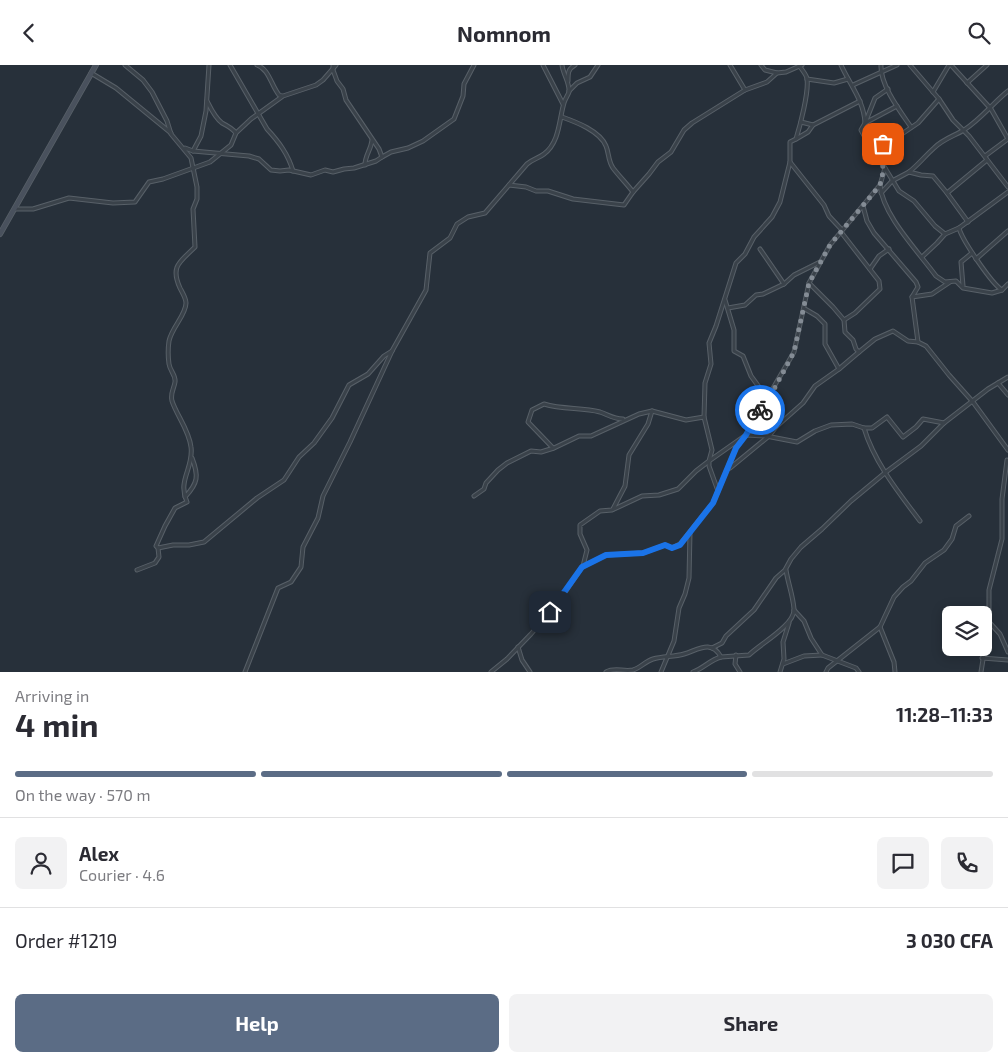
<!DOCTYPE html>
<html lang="en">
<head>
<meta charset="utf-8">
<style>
	:root { --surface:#fff; --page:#f2f2f3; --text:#2b2b33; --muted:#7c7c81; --line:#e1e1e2; --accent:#5b6c85 }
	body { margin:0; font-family:"Exo 2",sans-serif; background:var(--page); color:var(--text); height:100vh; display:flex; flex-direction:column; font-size:19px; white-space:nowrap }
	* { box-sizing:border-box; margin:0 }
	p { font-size:16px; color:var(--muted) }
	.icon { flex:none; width:28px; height:28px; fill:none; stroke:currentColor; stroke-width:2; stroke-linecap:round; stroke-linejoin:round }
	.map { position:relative; height:607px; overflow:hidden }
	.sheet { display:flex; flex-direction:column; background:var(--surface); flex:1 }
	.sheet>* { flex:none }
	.fabs { position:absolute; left:942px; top:541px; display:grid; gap:10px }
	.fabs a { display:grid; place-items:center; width:50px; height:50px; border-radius:8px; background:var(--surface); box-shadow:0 2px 12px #0003; font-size:25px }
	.pin { position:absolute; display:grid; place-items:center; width:42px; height:42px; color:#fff; margin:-21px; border-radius:10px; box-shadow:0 2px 8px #0006 }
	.courier { position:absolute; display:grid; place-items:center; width:50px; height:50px; margin:-25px; border:4px solid #1a73e8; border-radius:50%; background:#fff; color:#222; box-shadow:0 1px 6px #0007 }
	.overview em { font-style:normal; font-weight:700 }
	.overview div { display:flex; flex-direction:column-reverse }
	.overview { display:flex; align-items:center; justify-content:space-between; height:85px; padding:0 15px }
	h1 { font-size:32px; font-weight:700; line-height:38px }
	.bar { display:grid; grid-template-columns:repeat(4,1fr); gap:8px 5px; align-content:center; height:60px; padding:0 15px }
	.bar i { height:6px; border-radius:4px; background:var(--line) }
	.bar .on { background:var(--accent) }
	.bar p { grid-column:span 4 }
	.line { display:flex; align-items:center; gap:12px; padding:0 15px; border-top:1px solid var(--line) }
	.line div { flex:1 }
	.round { display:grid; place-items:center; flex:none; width:52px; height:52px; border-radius:8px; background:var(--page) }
	.primary-button { display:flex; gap:10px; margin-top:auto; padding:10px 15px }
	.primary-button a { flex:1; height:58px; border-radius:8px; background:var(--accent); color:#fff; font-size:20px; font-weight:700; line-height:58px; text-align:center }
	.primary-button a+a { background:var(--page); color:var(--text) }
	header { display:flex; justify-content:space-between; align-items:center; height:65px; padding:0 15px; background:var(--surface); font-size:22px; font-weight:700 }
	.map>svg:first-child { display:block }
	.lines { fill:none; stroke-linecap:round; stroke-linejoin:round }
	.minor-casing { stroke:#586068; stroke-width:5 }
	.secondary-casing { stroke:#586068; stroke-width:6 }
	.minor { stroke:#3a424a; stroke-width:3 }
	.secondary { stroke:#49515d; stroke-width:4.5 }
	.done { stroke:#848c95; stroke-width:5; stroke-dasharray:0 9 }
	.route { stroke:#1a73e8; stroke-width:6 }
</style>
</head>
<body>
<header><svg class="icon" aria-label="back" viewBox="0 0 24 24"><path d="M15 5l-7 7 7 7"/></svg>Nomnom<svg class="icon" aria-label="search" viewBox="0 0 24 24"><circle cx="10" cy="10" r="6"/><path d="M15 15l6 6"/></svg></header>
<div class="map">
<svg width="1008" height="607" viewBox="0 0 1008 607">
	<rect width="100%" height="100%" fill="#27303a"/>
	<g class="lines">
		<g class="minor-casing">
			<g id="minor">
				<path d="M 125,0 L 143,15 L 152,27 L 167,56 L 171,69 L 191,93 L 197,122 L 197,134 L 193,144 L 195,182 C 180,197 170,201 180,223 C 182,227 186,233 186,238 C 186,250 172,262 169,276 C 168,283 168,292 169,299 C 170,306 176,310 175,317 C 174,324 170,328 172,336 C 177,351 189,365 191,382 C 194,403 177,415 187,437 L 175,443 L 165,461 L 156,481 L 158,483 L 173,480 L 189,480 L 204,477 L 257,433 L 284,415 L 299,392 L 314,378 L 332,353 L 349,320 L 368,309 L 384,291 L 392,286"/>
				<path d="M 230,0 L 267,64 C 279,77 288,89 293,106"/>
				<path d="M 257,0 C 269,4 271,20 279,30 L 282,31"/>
				<path d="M 333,0 L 333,5 L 337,16 L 343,24 L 346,35 L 379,84 L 382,92 L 391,87 L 408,83 L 423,76 L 454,54 L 463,31 L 464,19 L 474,0"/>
				<path d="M 543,0 L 563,39"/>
				<path d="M 730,0 L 745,25 L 767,17 L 777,8 L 786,7 L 802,0"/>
				<path d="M 761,0 L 765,5 L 777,8"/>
				<path d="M 841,0 C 850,20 864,36 865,58 L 897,41"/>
				<path d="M 881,0 C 880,20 900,46 911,62"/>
				<path d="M 951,0 L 991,44 L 1008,74"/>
				<path d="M 91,8 L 116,23 L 171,68"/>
				<path d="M 807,14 L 834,18 L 848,14"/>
				<path d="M 568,16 C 568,8 568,4 575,0"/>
				<path d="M 967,18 L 987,0"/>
				<path d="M 853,20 L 897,0"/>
				<path d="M 569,26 L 577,18 L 590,12 L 598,0"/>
				<path d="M 933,27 L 949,0"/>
				<path d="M 939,34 L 953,55 L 969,71 L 1008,122"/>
				<path d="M 207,36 C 211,44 215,53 222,58 C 228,61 232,63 236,68"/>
				<path d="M 562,52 C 576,57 600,66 606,81 C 609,88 608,96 613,103 C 619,111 627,119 633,127 L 649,109 L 658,97 L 671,87 L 684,65 L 692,58 L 745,25"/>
				<path d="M 801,57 L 813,60"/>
				<path d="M 796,74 L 808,67 L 813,60 L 860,36"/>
				<path d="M 185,83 L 193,86 L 249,91 L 259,94 L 271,105 L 280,106 L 289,105 L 311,110 L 325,105 L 333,107 L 344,104 L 354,103 L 376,96 L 382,92"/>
				<path d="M 193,86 L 201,71 L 206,46 L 209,0"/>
				<path d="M 873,87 L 861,65 L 865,58 L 875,33 L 888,24"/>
				<path d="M 985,91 L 1008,74"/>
				<path d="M 790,97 L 824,140 L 829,151 L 842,165"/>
				<path d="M 365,100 C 365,90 371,85 372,75"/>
				<path d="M 885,103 L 899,126 L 914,136 L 935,161 L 945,169 L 959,163 L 1008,127"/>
				<path d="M 909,107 C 918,100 925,91 934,83 C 943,74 954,71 964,65 C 981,54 993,38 1008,26"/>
				<path d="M 509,120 L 526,122 L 536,126 L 548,126 L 573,134 L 624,140 L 633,127"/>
				<path d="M 880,120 C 883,151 918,186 936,211 L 945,217 L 956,216 L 963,223 L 992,228 L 1002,225 L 1008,219"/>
				<path d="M 881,128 L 892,116 L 909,107 L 921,110 L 933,111 L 947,128"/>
				<path d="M 863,141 L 867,156 L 874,168 L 916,217 L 918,222 L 912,232 L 918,277 L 926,281 L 949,310 L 973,337 L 1008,385"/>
				<path d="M 15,144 L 33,144 L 69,133 L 113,138 L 135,137 L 149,117 L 163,114 L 210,97 L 231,80 L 236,68 L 251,54 L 283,31 L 316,20 L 323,15 L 336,0"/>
				<path d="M 968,157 L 947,128 L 987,95"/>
				<path d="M 959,163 C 962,175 992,219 1002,225"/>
				<path d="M 841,167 L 879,216 L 880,224 L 855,248 L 844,255"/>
				<path d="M 760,184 L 784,219"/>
				<path d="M 922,192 L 937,178 L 945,169"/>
				<path d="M 976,194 L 1008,166"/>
				<path d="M 870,204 L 879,191 L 889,184"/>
				<path d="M 809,218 L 833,242 L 844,255 L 845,267 L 853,275 L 856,284 L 859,287 L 875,274 L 893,266 L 908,276 L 918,277"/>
				<path d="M 963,221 L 961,197 L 972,188"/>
				<path d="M 912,232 L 932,229 L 950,217"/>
				<path d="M 725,235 L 734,265 L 734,286 L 743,291 L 751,311 L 767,333"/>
				<path d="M 728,243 L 745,240 L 756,230 L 763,229 L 784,219 L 794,210 L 820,197"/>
				<path d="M 805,244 L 817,251 L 825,259 L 825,279 L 839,304"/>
				<path d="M 998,318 L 1008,330"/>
				<path d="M 759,345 L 769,356 L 776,362 L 803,338 L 815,321 L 839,304 L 859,287"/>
				<path d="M 864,363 C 874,397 899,428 920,456"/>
				<path d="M 553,383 L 528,357 L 532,345 L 544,339 C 563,345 582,342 600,347 C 609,350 613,354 623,354"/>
				<path d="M 730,403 L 769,371 L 776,362"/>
				<path d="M 718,426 L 709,401 L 709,396 L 746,370 L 766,371 L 797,377 L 815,366 L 831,360 L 852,359 L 864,363 L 872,363 L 887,352 L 903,372 L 916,362 L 923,354 L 944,358 L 988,324 L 1008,312"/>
				<path d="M 474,431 L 484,424 L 486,418 L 498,405 L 507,398 L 531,386 L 541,387 L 554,383 L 579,371 L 591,371 L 639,349 L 652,346 L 686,355 L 704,352"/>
				<path d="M 185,432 C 198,418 199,411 192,393"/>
				<path d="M 613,444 L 625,421 L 629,390 L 648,359 L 652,346"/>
				<path d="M 583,501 L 587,485 L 580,469 L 580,460 L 600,446 L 612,445 L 642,431 L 659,430 L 678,424 L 696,406 L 709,396 L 712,385 L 704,352 L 705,318 L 711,299 L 709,278 L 716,261 L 736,198 L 745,189 L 754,172 L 772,152 L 780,137 L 790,97 L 790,77 L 796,74 C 800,61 809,27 807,14 C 807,10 801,4 799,0"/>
				<path d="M 137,505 L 155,498 L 159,492 L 158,483"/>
				<path d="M 794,545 L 804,556 L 811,573 L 822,590 L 856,603 L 859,607"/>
				<path d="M 990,558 L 1000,569 L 1008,587"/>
				<path d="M 880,562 L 894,597 L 895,607"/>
				<path d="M 518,582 L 522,595 L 530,607"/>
				<path d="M 712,583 L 722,578 L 726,571 L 754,545 L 776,513 L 785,505 L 791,494 L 801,482 L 822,464 L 851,436 L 886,407 L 921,381 L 944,358"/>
				<path d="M 736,590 L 735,599 L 740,607"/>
				<path d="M 982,593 L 1008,595"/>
				<path d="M 783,599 L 804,591 L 822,590"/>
				<path d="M 245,607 L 278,523 L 291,517 L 301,502 L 303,482 L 318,453 L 323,431 L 350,377 L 392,286 L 426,225 L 430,188 L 450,173 L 457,159 L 468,152 L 485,148 L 527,99 C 533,94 539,93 544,89 C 560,77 559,54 564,38 C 565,34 568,30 569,27 C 570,18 563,9 562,0"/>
				<path d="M 491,607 L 507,594 L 531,569 L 559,536 L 582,502 L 606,490 L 643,488 L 665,480 L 672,483 L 680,479 L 713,438 L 736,383 L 746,370 L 794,287 L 809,218 L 830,180 L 880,120 L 885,103 L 873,87 L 883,79 L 890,77 L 918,58 L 939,34 L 910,0"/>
				<path d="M 606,607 C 615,602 623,607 633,605 C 640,603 646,596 653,594 C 663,591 674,592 684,589 C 698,585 711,574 721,592 L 749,590 C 760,579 795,560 794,544 C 793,531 788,518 786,505"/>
				<path d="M 661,607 L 674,576 L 679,543 L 685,529 L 689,513 L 690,467"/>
				<path d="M 693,607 C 704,603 710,595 721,592"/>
				<path d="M 780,607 L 784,594 L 783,577 L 789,558"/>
				<path d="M 826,607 L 828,603 L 880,562 L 894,532 L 903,522 L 911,516 L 925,498 L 944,485 L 952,474 L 956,461 L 969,451"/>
				<path d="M 981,607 L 989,557 L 989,525 L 1002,474 L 1002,434 L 1007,395 L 1008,396"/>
			</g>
		</g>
		<g class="secondary-casing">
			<path id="secondary" d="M 0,169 L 96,0"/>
		</g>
		<use href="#minor" class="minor"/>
		<use href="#secondary" class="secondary"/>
	</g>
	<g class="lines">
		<path class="done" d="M 760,345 L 773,326 L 794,287 L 809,218 L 830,180 L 880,120 L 884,103 L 873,87 L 883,79"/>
		<path class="route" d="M 550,547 L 582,502 L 606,490 L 643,488 L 665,480 L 672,483 L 680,480 L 713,438 L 736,383 L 746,370 L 760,345"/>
	</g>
</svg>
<div class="fabs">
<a><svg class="icon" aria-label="layers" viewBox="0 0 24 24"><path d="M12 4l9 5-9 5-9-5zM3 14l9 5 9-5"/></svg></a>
</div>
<div class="pin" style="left:883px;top:79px;background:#ea580c"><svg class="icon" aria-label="bag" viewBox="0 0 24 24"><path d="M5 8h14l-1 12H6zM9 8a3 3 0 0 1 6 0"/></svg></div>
<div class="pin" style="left:550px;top:547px;background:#1f2937"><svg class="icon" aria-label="home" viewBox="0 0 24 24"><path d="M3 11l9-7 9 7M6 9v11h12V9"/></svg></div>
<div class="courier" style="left:760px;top:345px"><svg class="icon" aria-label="bike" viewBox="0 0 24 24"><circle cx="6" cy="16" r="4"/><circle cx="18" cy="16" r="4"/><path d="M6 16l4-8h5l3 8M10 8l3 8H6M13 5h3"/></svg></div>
</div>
<section class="sheet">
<div class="overview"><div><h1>4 min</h1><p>Arriving in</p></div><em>11:28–11:33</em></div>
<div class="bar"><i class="on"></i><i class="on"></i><i class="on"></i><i></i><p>On the way · 570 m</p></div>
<div class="line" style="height:90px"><a class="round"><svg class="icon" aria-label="person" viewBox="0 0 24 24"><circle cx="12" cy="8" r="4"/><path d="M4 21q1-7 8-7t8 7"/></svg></a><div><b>Alex</b><p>Courier · 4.6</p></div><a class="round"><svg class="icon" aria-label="chat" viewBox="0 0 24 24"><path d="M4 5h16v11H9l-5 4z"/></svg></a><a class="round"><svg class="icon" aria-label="phone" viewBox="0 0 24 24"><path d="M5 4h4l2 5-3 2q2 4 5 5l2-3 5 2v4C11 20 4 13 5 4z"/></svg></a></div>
<div class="line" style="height:65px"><div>Order #1219</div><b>3 030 CFA</b></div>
<div class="primary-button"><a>Help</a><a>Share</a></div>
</section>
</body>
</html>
